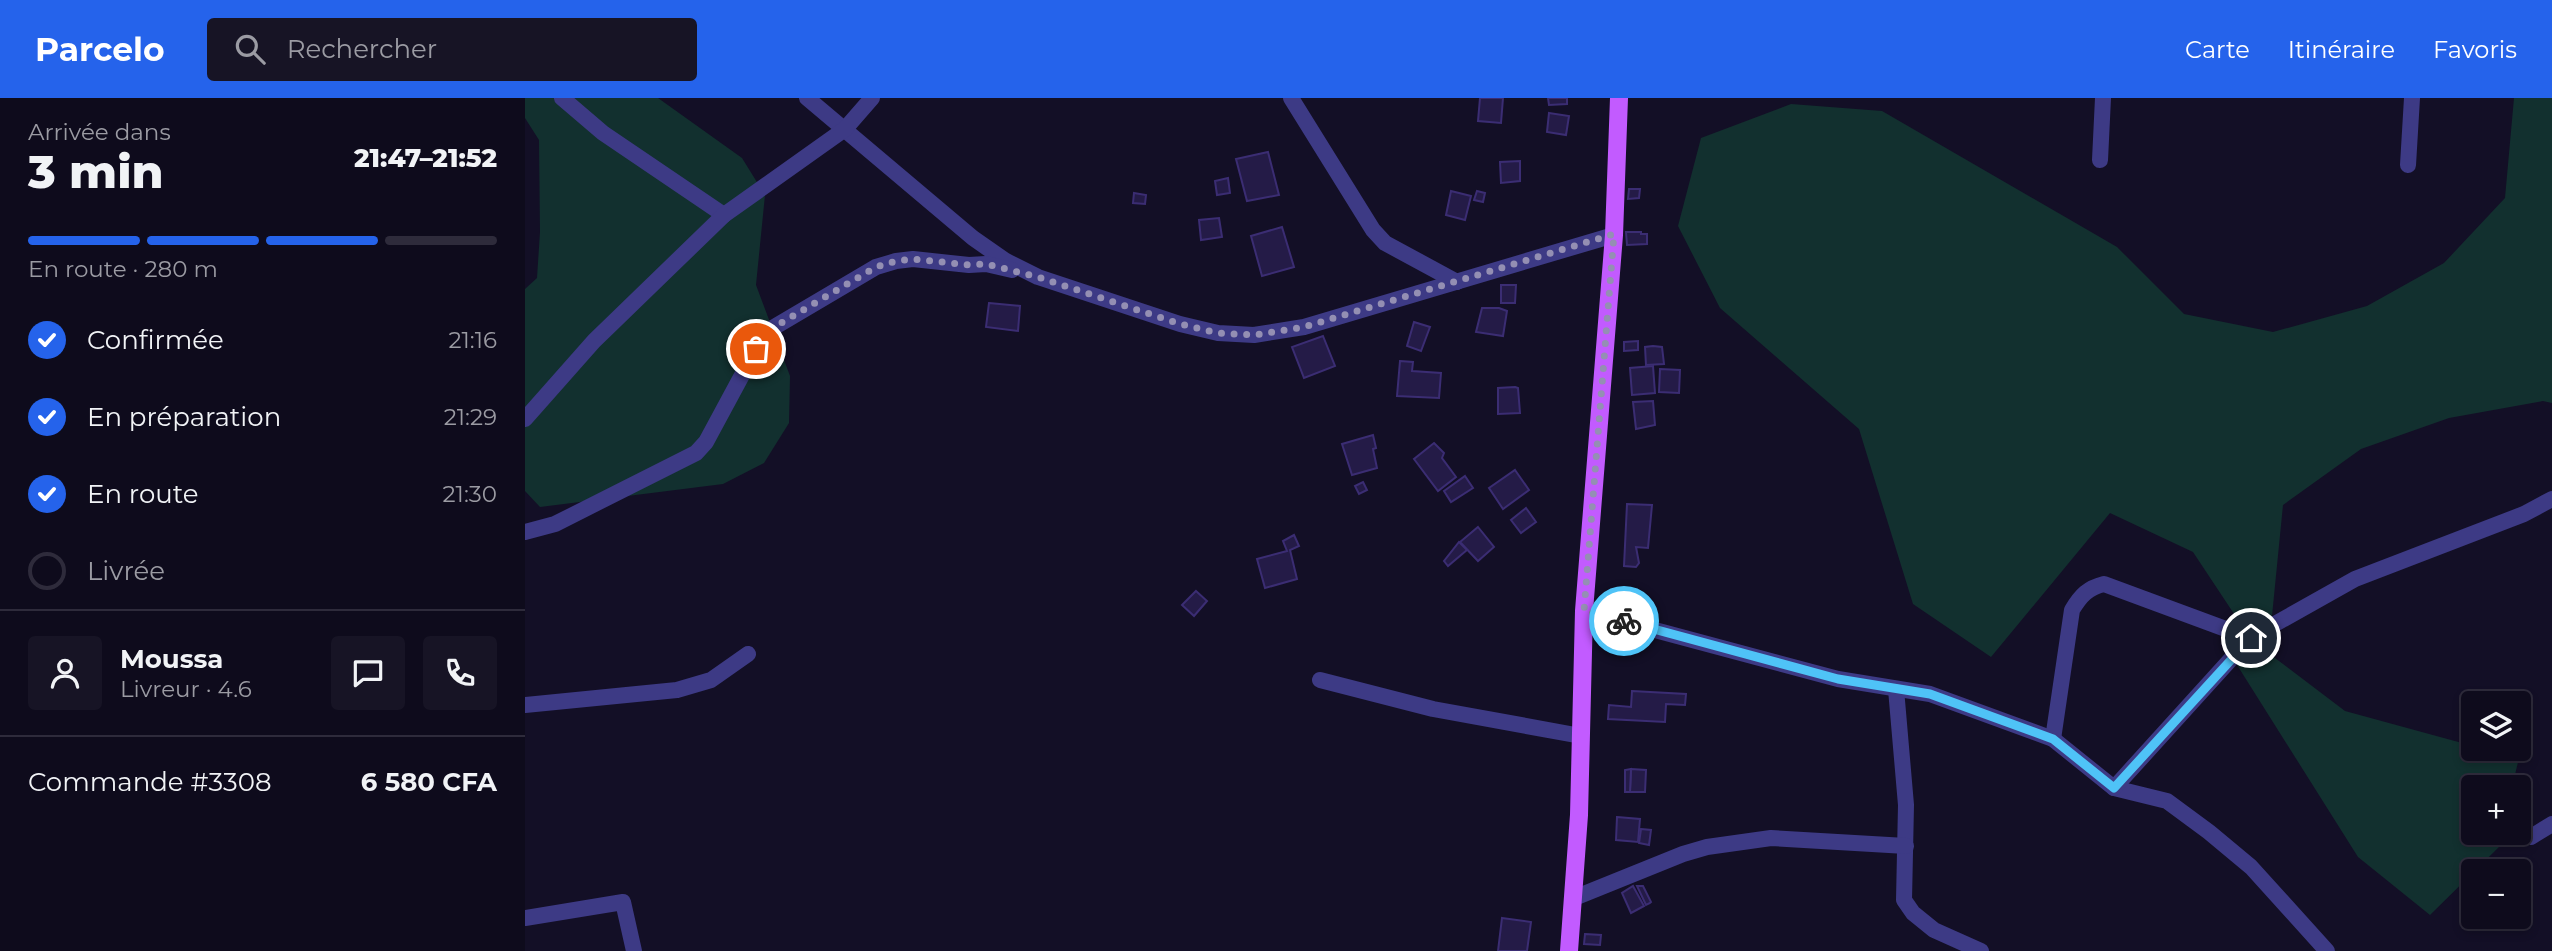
<!DOCTYPE html>
<html lang="fr">
<head>
<meta charset="utf-8">
<style>
	:root { --surface:#0e0b1c; --page:#171425; --text:#f1f3f6; --muted:#9b9ba3; --line:#2e2b3b; --accent:#2563eb }
	body { margin:0; font-family:Montserrat,sans-serif; background:var(--page); color:var(--text); height:100vh; display:flex; flex-direction:column; font-size:26px; white-space:nowrap }
	* { box-sizing:border-box; margin:0 }
	p { font-size:23px; color:var(--muted) }
	.icon { flex:none; width:38px; height:38px; fill:none; stroke:currentColor; stroke-width:2; stroke-linecap:round; stroke-linejoin:round }
	.map { position:relative; flex:1; overflow:hidden }
	.details { display:flex; flex-direction:column; background:var(--surface); width:525px }
	.details>* { flex:none }
	.controls { position:absolute; left:1936px; top:593px; display:grid; gap:14px }
	.controls a { display:grid; place-items:center; width:70px; height:70px; border-radius:7px; background:var(--surface); box-shadow:0 4px 10px #0003,0 0 0 2px var(--line); font-size:35px }
	.pin { position:absolute; display:grid; place-items:center; width:60px; height:60px; color:#fff; margin:-30px; border:4px solid #fff; border-radius:50%; box-shadow:0 2px 7px #0007 }
	.courier { position:absolute; display:grid; place-items:center; width:70px; height:70px; margin:-35px; border:5px solid #4fc3f7; border-radius:50%; background:#fff; color:#222; box-shadow:0 2px 9px #0007 }
	.summary em { font-style:normal; font-weight:800 }
	.summary div { display:flex; flex-direction:column-reverse }
	.summary { display:flex; align-items:center; justify-content:space-between; height:119px; padding:0 28px }
	h1 { font-size:46px; font-weight:800; line-height:52px }
	.bar { display:grid; grid-template-columns:repeat(4,1fr); gap:10px 7px; align-content:center; height:84px; padding:0 28px }
	.bar i { height:9px; border-radius:5px; background:var(--line) }
	.bar .selected { background:var(--accent) }
	.bar p { grid-column:span 4 }
	.line { display:flex; align-items:center; gap:18px; padding:0 28px; border-top:2px solid var(--line) }
	.line div { flex:1 }
	.round { display:grid; place-items:center; flex:none; width:74px; height:74px; border-radius:7px; background:var(--page) }
	ol { padding:0 28px; list-style:none }
	li { display:flex; align-items:center; gap:21px; height:77px }
	li p { margin-inline-start:auto }
	li .icon { padding:7px; border-radius:50%; background:var(--accent); color:#fff; stroke-width:4 }
	li:last-child { color:var(--muted) }
	li i { width:38px; height:38px; border:4px solid var(--line); border-radius:50% }
	header { display:flex; align-items:center; gap:42px; box-sizing:border-box; height:98px; padding:0 35px; background:var(--accent); color:#fff }
	header strong { font-size:33px }
	nav { display:flex; gap:38px; margin-inline-start:auto; font-size:24px }
	.search { width:490px; height:63px; background:var(--page); display:flex; align-items:center; gap:18px; box-sizing:border-box; padding:0 24px; border-radius:7px; color:var(--muted); font-size:26px }
	main { display:flex; flex:1; min-height:0 }
	.map>svg:first-child { display:block }
	.green { fill:#12302f }
	.building { fill:#241b47; stroke:#3b2d73; stroke-width:2 }
	.lines { fill:none; stroke-linecap:round; stroke-linejoin:round }
	.street { stroke:#3d3a85; stroke-width:16 }
	.primary { stroke:#c25bff; stroke-width:18 }
	.done { stroke:#948fb3; stroke-width:7; stroke-dasharray:0 12.6 }
	.route { stroke:#4fc3f7; stroke-width:9 }
</style>
</head>
<body>
<header>
<strong>Parcelo</strong>
<div class="search"><svg class="icon" aria-label="search" viewBox="0 0 24 24"><circle cx="10" cy="10" r="6"/><path d="M15 15l6 6"/></svg>Rechercher</div>
<nav><a>Carte</a><a>Itinéraire</a><a>Favoris</a></nav>
</header>
<main>
<section class="details">
<div class="summary"><div><h1>3 min</h1><p>Arrivée dans</p></div><em>21:47–21:52</em></div>
<div class="bar"><i class="selected"></i><i class="selected"></i><i class="selected"></i><i></i><p>En route · 280 m</p></div>
<ol>
<li><svg class="icon" aria-label="check" viewBox="0 0 24 24"><path d="M5 12l5 5 9-10"/></svg>Confirmée<p>21:16</p></li>
<li><svg class="icon" aria-label="check" viewBox="0 0 24 24"><path d="M5 12l5 5 9-10"/></svg>En préparation<p>21:29</p></li>
<li><svg class="icon" aria-label="check" viewBox="0 0 24 24"><path d="M5 12l5 5 9-10"/></svg>En route<p>21:30</p></li>
<li><i></i>Livrée</li>
</ol>
<div class="line" style="height:126px"><a class="round"><svg class="icon" aria-label="person" viewBox="0 0 24 24"><circle cx="12" cy="8" r="4"/><path d="M4 21q1-7 8-7t8 7"/></svg></a><div><b>Moussa</b><p>Livreur · 4.6</p></div><a class="round"><svg class="icon" aria-label="chat" viewBox="0 0 24 24"><path d="M4 5h16v11H9l-5 4z"/></svg></a><a class="round"><svg class="icon" aria-label="phone" viewBox="0 0 24 24"><path d="M5 4h4l2 5-3 2q2 4 5 5l2-3 5 2v4C11 20 4 13 5 4z"/></svg></a></div>
<div class="line" style="height:91px"><div>Commande #3308</div><b>6 580 CFA</b></div>
</section>
<div class="map">
<svg width="2027" height="853" viewBox="0 0 2027 853">
	<rect width="100%" height="100%" fill="#130f26"/>
	<g class="green">
		<path d="M 0,0 L 133,0 L 217,60 L 240,97 L 231,187 L 265,278 L 264,325 L 239,365 L 198,386 L 15,409 L 0,393 L 0,191 L 12,180 L 15,134 L 14,42 L 0,20 Z"/>
		<path d="M 1989,0 L 2027,0 L 2027,305 L 2018,303 L 1924,320 L 1836,351 L 1758,407 L 1746,528 L 1746,557 L 1820,613 L 1948,648 L 1948,651 L 1961,651 L 1994,660 L 1987,689 L 1948,690 L 1948,735 L 1978,735 L 1975,748 L 1905,817 L 1833,759 L 1707,559 L 1725,540 L 1668,454 L 1585,415 L 1466,559 L 1388,506 L 1334,331 L 1195,210 L 1153,128 L 1176,40 L 1266,6 L 1357,13 L 1592,149 L 1659,216 L 1748,234 L 1842,208 L 1919,165 L 1980,100 Z"/>
	</g>
	<g class="building">
		<path d="M 955,0 L 978,0 L 976,25 L 953,23 Z"/>
		<path d="M 1023,0 L 1042,0 L 1042,6 L 1024,7 Z"/>
		<path d="M 1024,15 L 1044,18 L 1041,37 L 1022,34 Z"/>
		<path d="M 743,54 L 754,97 L 722,103 L 711,61 Z"/>
		<path d="M 995,63 L 995,83 L 976,85 L 975,64 Z"/>
		<path d="M 703,80 L 705,95 L 692,97 L 690,83 Z"/>
		<path d="M 1104,91 L 1115,91 L 1114,100 L 1103,101 Z"/>
		<path d="M 926,93 L 946,98 L 940,122 L 921,117 Z"/>
		<path d="M 952,93 L 960,95 L 958,104 L 949,102 Z"/>
		<path d="M 609,95 L 621,97 L 620,106 L 608,105 Z"/>
		<path d="M 694,120 L 697,139 L 676,142 L 674,122 Z"/>
		<path d="M 757,129 L 769,169 L 737,178 L 726,138 Z"/>
		<path d="M 1101,134 L 1116,134 L 1116,136 L 1122,136 L 1122,146 L 1102,147 Z"/>
		<path d="M 976,187 L 991,187 L 990,205 L 976,205 Z"/>
		<path d="M 464,205 L 495,208 L 493,233 L 461,229 Z"/>
		<path d="M 957,210 L 974,210 L 982,213 L 978,238 L 951,234 Z"/>
		<path d="M 889,224 L 905,229 L 896,253 L 882,248 Z"/>
		<path d="M 798,238 L 810,268 L 779,280 L 767,249 Z"/>
		<path d="M 1113,243 L 1113,252 L 1099,253 L 1099,244 Z"/>
		<path d="M 1128,248 L 1137,249 L 1139,266 L 1121,267 L 1120,249 Z"/>
		<path d="M 875,263 L 888,264 L 887,273 L 916,275 L 914,300 L 872,298 Z"/>
		<path d="M 1128,268 L 1130,295 L 1107,297 L 1105,270 Z"/>
		<path d="M 1135,271 L 1155,272 L 1154,295 L 1134,294 Z"/>
		<path d="M 990,289 L 993,290 L 995,315 L 973,316 L 973,290 Z"/>
		<path d="M 1128,303 L 1130,327 L 1111,331 L 1108,304 Z"/>
		<path d="M 848,337 L 851,350 L 848,351 L 852,370 L 827,377 L 817,346 Z"/>
		<path d="M 909,345 L 919,355 L 917,360 L 931,379 L 913,393 L 889,361 Z"/>
		<path d="M 990,372 L 1004,392 L 978,411 L 964,390 Z"/>
		<path d="M 940,378 L 948,390 L 926,404 L 919,393 Z"/>
		<path d="M 838,384 L 842,392 L 834,396 L 830,388 Z"/>
		<path d="M 1102,406 L 1127,407 L 1123,450 L 1111,449 L 1114,465 L 1111,469 L 1099,468 Z"/>
		<path d="M 1001,410 L 1011,424 L 996,435 L 986,422 Z"/>
		<path d="M 953,429 L 969,449 L 953,463 L 935,444 Z"/>
		<path d="M 769,437 L 774,448 L 765,452 L 772,481 L 740,490 L 732,461 L 762,453 L 758,443 Z"/>
		<path d="M 934,444 L 942,452 L 923,468 L 919,463 Z"/>
		<path d="M 671,493 L 682,503 L 669,518 L 657,507 Z"/>
		<path d="M 1107,593 L 1161,596 L 1160,607 L 1141,606 L 1140,624 L 1083,621 L 1084,607 L 1106,609 Z"/>
		<path d="M 1106,671 L 1121,672 L 1120,694 L 1105,694 Z"/>
		<path d="M 1106,671 L 1105,694 L 1100,694 L 1100,672 Z"/>
		<path d="M 1092,719 L 1115,721 L 1113,744 L 1091,742 Z"/>
		<path d="M 1116,731 L 1126,732 L 1124,747 L 1114,745 Z"/>
		<path d="M 1108,788 L 1119,808 L 1106,815 L 1097,795 Z"/>
		<path d="M 1112,788 L 1118,788 L 1126,804 L 1125,805 L 1121,807 Z"/>
		<path d="M 977,820 L 1006,824 L 1002,853 L 973,853 Z"/>
		<path d="M 1060,836 L 1076,837 L 1075,847 L 1059,846 Z"/>
	</g>
	<g class="lines">
		<g class="street">
			<path d="M 37,0 L 78,35 L 199,117"/>
			<path d="M 282,0 L 448,140 L 481,163 L 513,179 L 655,226 L 693,235 L 729,237 L 779,229 L 1089,137"/>
			<path d="M 766,0 L 848,132 L 860,145 L 932,184"/>
			<path d="M 1575,62 L 1578,0"/>
			<path d="M 1883,67 L 1887,0"/>
			<path d="M 0,321 L 69,243 L 199,117 L 320,31 L 347,0"/>
			<path d="M 0,434 L 30,426 L 171,355 L 181,344 L 237,240 L 246,231 L 351,169 L 371,163 L 388,161 L 444,167 L 461,166 L 487,172"/>
			<path d="M 1059,513 L 1313,581 L 1405,596 L 1528,641 L 1589,690 L 1642,703 L 1684,734 L 1726,769 L 1802,853"/>
			<path d="M 795,582 L 908,611 L 1056,638"/>
			<path d="M 1371,591 L 1381,707 L 1379,802 L 1388,815 L 1409,832 L 1456,853"/>
			<path d="M 0,607 L 152,592 L 186,582 L 223,556"/>
			<path d="M 1528,641 L 1547,512 C 1556,497 1563,490 1579,486 L 1725,540"/>
			<path d="M 1589,690 L 1725,540 L 1830,481 L 1999,416 L 2027,401"/>
			<path d="M 2006,739 L 2027,726"/>
			<path d="M 1049,800 L 1158,756 L 1182,749 L 1246,740 L 1381,748"/>
			<path d="M 0,820 L 98,804 L 109,853"/>
		</g>
		<path class="primary" d="M 1044,853 L 1054,717 L 1059,513 L 1089,137 L 1094,0"/>
	</g>
	<g class="lines">
		<path class="done" d="M 231,251 L 246,231 L 351,169 L 371,163 L 388,161 L 444,167 L 461,166 L 513,179 L 655,226 L 693,235 L 729,237 L 779,229 L 1089,136 L 1059,513 L 1099,523"/>
		<path class="route" d="M 1099,523 L 1313,581 L 1405,596 L 1528,641 L 1589,690 L 1726,540"/>
	</g>
</svg>
<div class="controls">
<a><svg class="icon" aria-label="layers" viewBox="0 0 24 24"><path d="M12 4l9 5-9 5-9-5zM3 14l9 5 9-5"/></svg></a>
<a>+</a>
<a>−</a>
</div>
<div class="pin" style="left:231px;top:251px;background:#ea580c"><svg class="icon" aria-label="bag" viewBox="0 0 24 24"><path d="M5 8h14l-1 12H6zM9 8a3 3 0 0 1 6 0"/></svg></div>
<div class="pin" style="left:1726px;top:540px;background:#1f2937"><svg class="icon" aria-label="home" viewBox="0 0 24 24"><path d="M3 11l9-7 9 7M6 9v11h12V9"/></svg></div>
<div class="courier" style="left:1099px;top:523px"><svg class="icon" aria-label="bike" viewBox="0 0 24 24"><circle cx="6" cy="16" r="4"/><circle cx="18" cy="16" r="4"/><path d="M6 16l4-8h5l3 8M10 8l3 8H6M13 5h3"/></svg></div>
</div>
</main>
</body>
</html>
